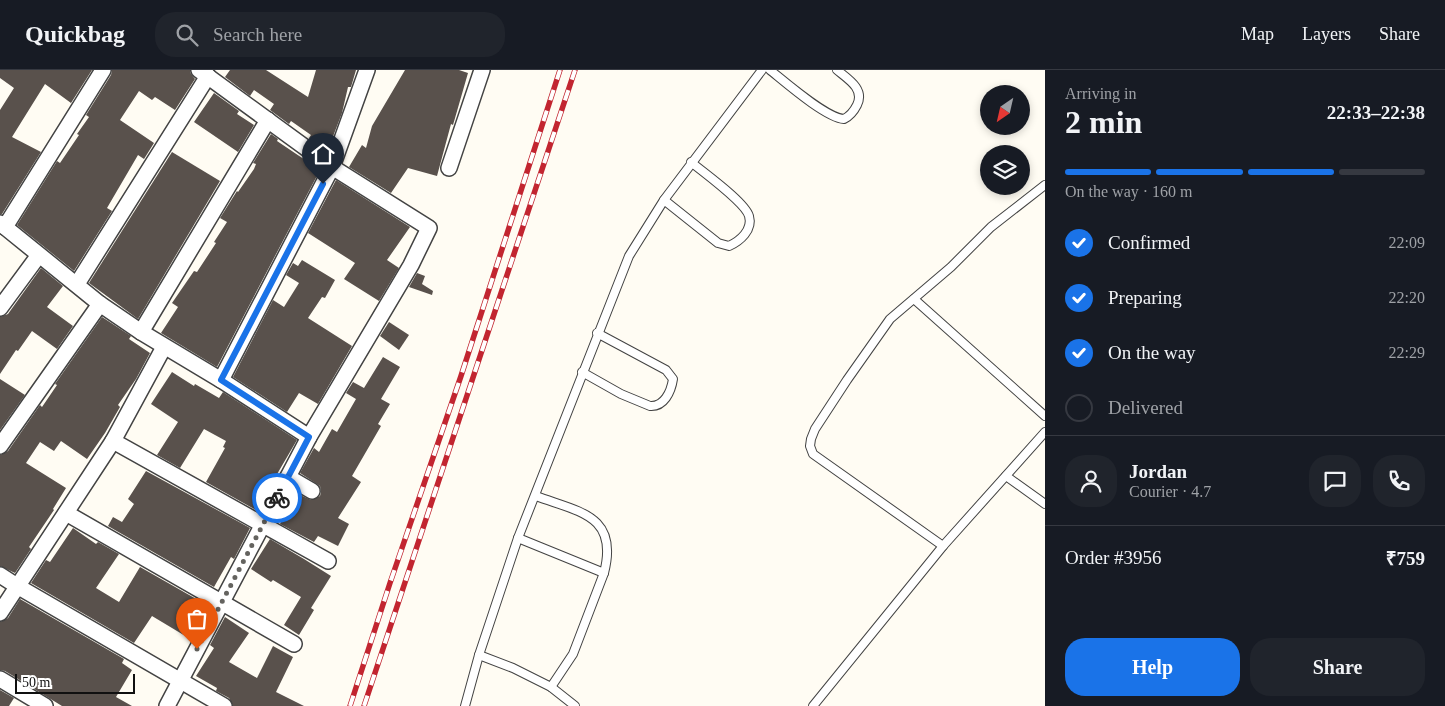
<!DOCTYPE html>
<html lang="en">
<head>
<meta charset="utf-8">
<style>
	:root { --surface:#171b24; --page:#20242c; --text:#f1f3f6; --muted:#9ea1a6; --line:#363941; --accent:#1a73e8 }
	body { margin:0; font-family:Georgia,serif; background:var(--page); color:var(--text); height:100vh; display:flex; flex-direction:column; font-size:19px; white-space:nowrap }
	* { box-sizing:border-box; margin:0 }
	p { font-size:16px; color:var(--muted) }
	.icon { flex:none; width:28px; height:28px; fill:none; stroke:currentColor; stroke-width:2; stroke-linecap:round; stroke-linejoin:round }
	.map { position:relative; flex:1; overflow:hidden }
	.side { display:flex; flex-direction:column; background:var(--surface); width:400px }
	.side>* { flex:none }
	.needle { width:32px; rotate:214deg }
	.tools { position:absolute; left:980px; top:15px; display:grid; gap:10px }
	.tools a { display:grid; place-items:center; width:50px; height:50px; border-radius:50%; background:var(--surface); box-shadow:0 2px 8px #0003; font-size:25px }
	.scale { position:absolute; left:15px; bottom:12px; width:120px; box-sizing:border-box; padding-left:5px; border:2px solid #101010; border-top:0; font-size:14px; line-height:18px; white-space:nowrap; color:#101010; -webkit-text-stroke:4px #fff; paint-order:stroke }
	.pin { position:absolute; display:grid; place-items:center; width:42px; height:42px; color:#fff; margin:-51px -21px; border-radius:50% 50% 50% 0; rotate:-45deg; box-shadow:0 0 5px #0007 }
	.pin .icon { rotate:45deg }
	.courier { position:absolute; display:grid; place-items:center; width:50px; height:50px; margin:-25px; border:4px solid #1a73e8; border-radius:50%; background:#fff; color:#222; box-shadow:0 1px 6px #0007 }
	.head em { font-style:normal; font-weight:700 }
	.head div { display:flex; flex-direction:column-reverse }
	.head { display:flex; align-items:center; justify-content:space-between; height:85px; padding:0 20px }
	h1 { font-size:32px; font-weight:700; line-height:38px }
	.bar { display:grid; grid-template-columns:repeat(4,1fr); gap:8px 5px; align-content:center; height:60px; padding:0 20px }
	.bar i { height:6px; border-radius:4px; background:var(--line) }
	.bar .selected { background:var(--accent) }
	.bar p { grid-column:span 4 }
	.line { display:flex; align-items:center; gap:12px; padding:0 20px; border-top:1px solid var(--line) }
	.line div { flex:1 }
	.round { display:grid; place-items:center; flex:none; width:52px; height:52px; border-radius:20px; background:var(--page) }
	ol { padding:0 20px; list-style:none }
	li { display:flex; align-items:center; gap:15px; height:55px }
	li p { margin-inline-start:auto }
	li .icon { padding:5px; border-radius:50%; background:var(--accent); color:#fff; stroke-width:4 }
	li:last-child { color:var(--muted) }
	li i { width:28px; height:28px; border:2px solid var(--line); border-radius:50% }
	.cta { display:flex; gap:10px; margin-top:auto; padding:10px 20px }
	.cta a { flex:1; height:58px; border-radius:20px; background:var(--accent); color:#fff; font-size:20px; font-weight:700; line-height:58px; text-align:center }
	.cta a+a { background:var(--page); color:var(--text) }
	header { display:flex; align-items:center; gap:30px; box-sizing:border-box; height:70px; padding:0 25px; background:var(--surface); border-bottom:1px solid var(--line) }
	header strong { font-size:24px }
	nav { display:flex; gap:28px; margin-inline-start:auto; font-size:18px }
	.search { width:350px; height:45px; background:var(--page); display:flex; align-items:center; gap:12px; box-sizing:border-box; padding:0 18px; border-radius:20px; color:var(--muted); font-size:19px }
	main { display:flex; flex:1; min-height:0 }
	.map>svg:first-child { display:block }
	.building { fill:#59514c }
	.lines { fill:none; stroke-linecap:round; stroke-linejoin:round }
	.service-casing { stroke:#434343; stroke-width:10 }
	.minor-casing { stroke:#434343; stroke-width:18 }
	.service { stroke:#fff; stroke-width:8 }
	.minor { stroke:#fff; stroke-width:15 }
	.rail-casing { stroke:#c22530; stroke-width:5.5 }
	.rail { stroke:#fff; stroke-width:4; stroke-dasharray:11; stroke-linecap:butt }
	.done { stroke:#64635f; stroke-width:5; stroke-dasharray:0 9 }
	.route { stroke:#1a73e8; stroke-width:6 }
</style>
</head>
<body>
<header>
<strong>Quickbag</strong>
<div class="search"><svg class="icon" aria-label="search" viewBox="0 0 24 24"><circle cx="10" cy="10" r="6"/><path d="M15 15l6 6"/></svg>Search here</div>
<nav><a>Map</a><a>Layers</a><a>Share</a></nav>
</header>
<main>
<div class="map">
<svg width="1045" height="636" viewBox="0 0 1045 636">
	<rect width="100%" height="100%" fill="#fffcf3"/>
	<g class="building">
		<path d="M 0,0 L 92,0 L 71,33 L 45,14 L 12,67 L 41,82 L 2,144 L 0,144 L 0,40 L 14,18 L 0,8 Z"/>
		<path d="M 112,0 L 190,0 L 191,4 L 195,9 L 175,40 L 155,27 L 152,30 L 139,21 L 120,50 L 154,73 L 144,89 L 138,85 L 107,138 L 112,141 L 74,201 L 17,155 L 57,91 L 60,93 L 79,65 L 77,64 L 89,47 L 86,45 L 111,5 Z"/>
		<path d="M 230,0 L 266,0 L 308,27 L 316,0 L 356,0 L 351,17 L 348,17 L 342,43 L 327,82 L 309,68 L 311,65 L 291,51 L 289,54 L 270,40 L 274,34 L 254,20 L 250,26 L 225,7 Z"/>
		<path d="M 405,0 L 459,0 L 468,3 L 453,55 L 451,54 L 437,106 L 408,98 L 391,123 L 349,97 L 362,75 L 366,78 L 372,56 Z"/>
		<path d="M 214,23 L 239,41 L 237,44 L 254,55 L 238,82 L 194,52 Z"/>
		<path d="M 271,64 L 278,69 L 277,71 L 320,100 L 217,297 L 161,263 L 178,237 L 172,233 L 194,201 L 197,202 L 216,173 L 214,172 L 227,152 L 220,148 L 237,121 L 238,122 L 254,99 L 256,94 L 253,93 Z"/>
		<path d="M 172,82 L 220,111 L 138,249 L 89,213 Z"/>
		<path d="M 336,110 L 410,157 L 387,190 L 399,198 L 379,231 L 344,209 L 355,193 L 308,163 Z"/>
		<path d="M 302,190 L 335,210 L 325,228 L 322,227 L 308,248 L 352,276 L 318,334 L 299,323 L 287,342 L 233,307 L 273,230 L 284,237 L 299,213 L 286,205 L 293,193 L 298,196 Z"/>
		<path d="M 41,198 L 63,216 L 47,237 L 73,256 L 57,279 L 32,261 L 18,281 L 16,280 L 0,304 L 0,247 L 8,244 Z"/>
		<path d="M 417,203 L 425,206 L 422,214 L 433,221 L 432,225 L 409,217 Z"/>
		<path d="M 102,247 L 131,266 L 129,269 L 150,283 L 136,309 L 118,335 L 120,337 L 105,363 L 87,389 L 61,371 L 54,381 L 40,372 L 26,393 L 66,418 L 53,439 L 54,440 L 29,477 L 31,479 L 15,503 L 0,496 L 0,385 L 8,381 L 40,335 L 42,337 L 57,315 L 55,314 Z"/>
		<path d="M 389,252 L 409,265 L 399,280 L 380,266 Z"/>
		<path d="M 383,287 L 400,297 L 381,329 L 390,334 L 378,354 L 381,356 L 352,406 L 361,412 L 338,448 L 349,454 L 338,476 L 318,466 L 314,472 L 280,454 L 298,424 L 311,430 L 320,426 L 321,422 L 320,416 L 300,403 L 314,378 L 319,382 L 332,359 L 337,362 L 356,329 L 346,323 L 353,312 L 364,318 Z"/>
		<path d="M 172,302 L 194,316 L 195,314 L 219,328 L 223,322 L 297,370 L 256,440 L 206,412 L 225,378 L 223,377 L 226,371 L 204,359 L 180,398 L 157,385 L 178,352 L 151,334 Z"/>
		<path d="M 0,309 L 25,325 L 0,360 Z"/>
		<path d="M 146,401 L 250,458 L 234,489 L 231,487 L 214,517 L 108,456 L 113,447 L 122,452 L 134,434 L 128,429 Z"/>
		<path d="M 73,458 L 96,474 L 98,472 L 119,484 L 96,518 L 119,532 L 140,497 L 205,534 L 187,567 L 152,546 L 134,573 L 31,513 L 46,490 L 50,492 Z"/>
		<path d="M 270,469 L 304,489 L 331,506 L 311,538 L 314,540 L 299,565 L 284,555 L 301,527 L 273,510 L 271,512 L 251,499 Z"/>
		<path d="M 20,529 L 124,589 L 122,593 L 132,600 L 116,627 L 132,636 L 62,636 L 5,601 L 0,600 L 0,552 L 8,548 Z"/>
		<path d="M 225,547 L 249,563 L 229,592 L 257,608 L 273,576 L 293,587 L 276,622 L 304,636 L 233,636 L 229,628 L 216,621 L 217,618 L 196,606 L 214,578 L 210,575 Z"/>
		<path d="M 0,620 L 14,628 L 9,636 L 0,636 Z"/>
	</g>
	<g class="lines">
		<g class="service-casing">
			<g id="service">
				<path d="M 770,0 C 785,12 826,48 844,49 C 850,46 854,41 857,35 C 865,19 848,9 837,0"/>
				<path d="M 664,130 L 718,173 L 729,176 C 740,171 753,160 749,146 C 745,132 704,103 691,92"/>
				<path d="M 914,229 L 1045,346"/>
				<path d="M 582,302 L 621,324 L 650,336 C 664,337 671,322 673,309 L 666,300 L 597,263"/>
				<path d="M 1006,406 L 1045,434"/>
				<path d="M 518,468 L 604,503 C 619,445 579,442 536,426"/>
				<path d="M 943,476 L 813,384 L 810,376 L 811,369 L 815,359 L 847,310 L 890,249 L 951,197 L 991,157 L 1045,115"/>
				<path d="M 479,585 L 513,598 L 551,617 L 575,636"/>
				<path d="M 551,617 L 573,584 L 604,503"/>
				<path d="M 465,636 L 479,585 L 518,468 L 629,186 L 664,130 L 762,0"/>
				<path d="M 813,636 L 943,476 L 1045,362"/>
			</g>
		</g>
		<g class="minor-casing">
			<g id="minor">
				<path d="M 449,98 L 482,0"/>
				<path d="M 0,153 L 100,234 L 141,262 L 221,310 L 309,367"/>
				<path d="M 5,157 L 103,0"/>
				<path d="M 77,214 L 208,6"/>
				<path d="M 0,238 L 39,185"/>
				<path d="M 141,262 L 268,50"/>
				<path d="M 221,310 L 332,97 L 367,0"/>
				<path d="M 113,371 L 328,491"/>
				<path d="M 0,376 L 100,234"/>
				<path d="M 288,407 L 312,421"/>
				<path d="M 66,443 L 294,574"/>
				<path d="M 0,505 L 17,516 L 224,636"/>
				<path d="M 0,543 L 113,371 L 164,277"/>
				<path d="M 0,609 L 45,636"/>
				<path d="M 167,636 L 309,367 L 411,195 L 429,158 L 332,97 L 199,0"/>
			</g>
		</g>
		<use href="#service" class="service"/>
		<use href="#minor" class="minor"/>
		<g class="rail-casing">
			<g id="rail">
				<path d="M 350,636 L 390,513 L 461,306 L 560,0"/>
				<path d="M 364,636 L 575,0"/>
			</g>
		</g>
		<use href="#rail" class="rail"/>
	</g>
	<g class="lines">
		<path class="done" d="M 197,579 L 277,428"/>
		<path class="route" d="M 277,428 L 309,367 L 221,310 L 323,114"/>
	</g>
</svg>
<div class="tools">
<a><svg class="needle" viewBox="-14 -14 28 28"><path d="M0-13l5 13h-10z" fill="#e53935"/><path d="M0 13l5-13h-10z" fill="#9ea1a6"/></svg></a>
<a><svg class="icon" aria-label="layers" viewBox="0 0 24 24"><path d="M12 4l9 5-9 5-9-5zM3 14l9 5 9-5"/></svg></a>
</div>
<div class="scale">50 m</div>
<div class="pin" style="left:197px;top:579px;background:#ea580c"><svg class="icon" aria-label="bag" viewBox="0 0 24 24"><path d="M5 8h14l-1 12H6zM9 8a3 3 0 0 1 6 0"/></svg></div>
<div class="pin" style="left:323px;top:114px;background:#1f2937"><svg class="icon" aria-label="home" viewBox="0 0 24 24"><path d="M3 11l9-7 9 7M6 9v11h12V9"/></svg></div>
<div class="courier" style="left:277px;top:428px"><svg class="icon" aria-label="bike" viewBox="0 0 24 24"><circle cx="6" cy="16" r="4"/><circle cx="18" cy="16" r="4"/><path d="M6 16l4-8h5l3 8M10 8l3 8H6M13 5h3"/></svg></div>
</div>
<section class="side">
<div class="head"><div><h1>2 min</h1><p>Arriving in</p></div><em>22:33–22:38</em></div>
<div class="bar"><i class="selected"></i><i class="selected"></i><i class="selected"></i><i></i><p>On the way · 160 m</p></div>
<ol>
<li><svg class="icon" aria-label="check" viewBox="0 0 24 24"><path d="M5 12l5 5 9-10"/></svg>Confirmed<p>22:09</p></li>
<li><svg class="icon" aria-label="check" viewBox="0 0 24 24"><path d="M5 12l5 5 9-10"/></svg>Preparing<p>22:20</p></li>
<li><svg class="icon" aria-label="check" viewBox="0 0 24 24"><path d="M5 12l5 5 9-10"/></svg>On the way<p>22:29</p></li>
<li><i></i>Delivered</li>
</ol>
<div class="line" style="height:90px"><a class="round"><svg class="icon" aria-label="person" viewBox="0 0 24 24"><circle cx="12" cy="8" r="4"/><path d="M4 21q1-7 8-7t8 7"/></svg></a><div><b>Jordan</b><p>Courier · 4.7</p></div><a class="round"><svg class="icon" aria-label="chat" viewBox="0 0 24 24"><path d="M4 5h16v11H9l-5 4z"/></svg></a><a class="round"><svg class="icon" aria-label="phone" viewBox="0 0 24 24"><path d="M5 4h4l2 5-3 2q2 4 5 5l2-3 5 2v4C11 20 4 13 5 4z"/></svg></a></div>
<div class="line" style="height:65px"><div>Order #3956</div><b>₹759</b></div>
<div class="cta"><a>Help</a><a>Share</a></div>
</section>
</main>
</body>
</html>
